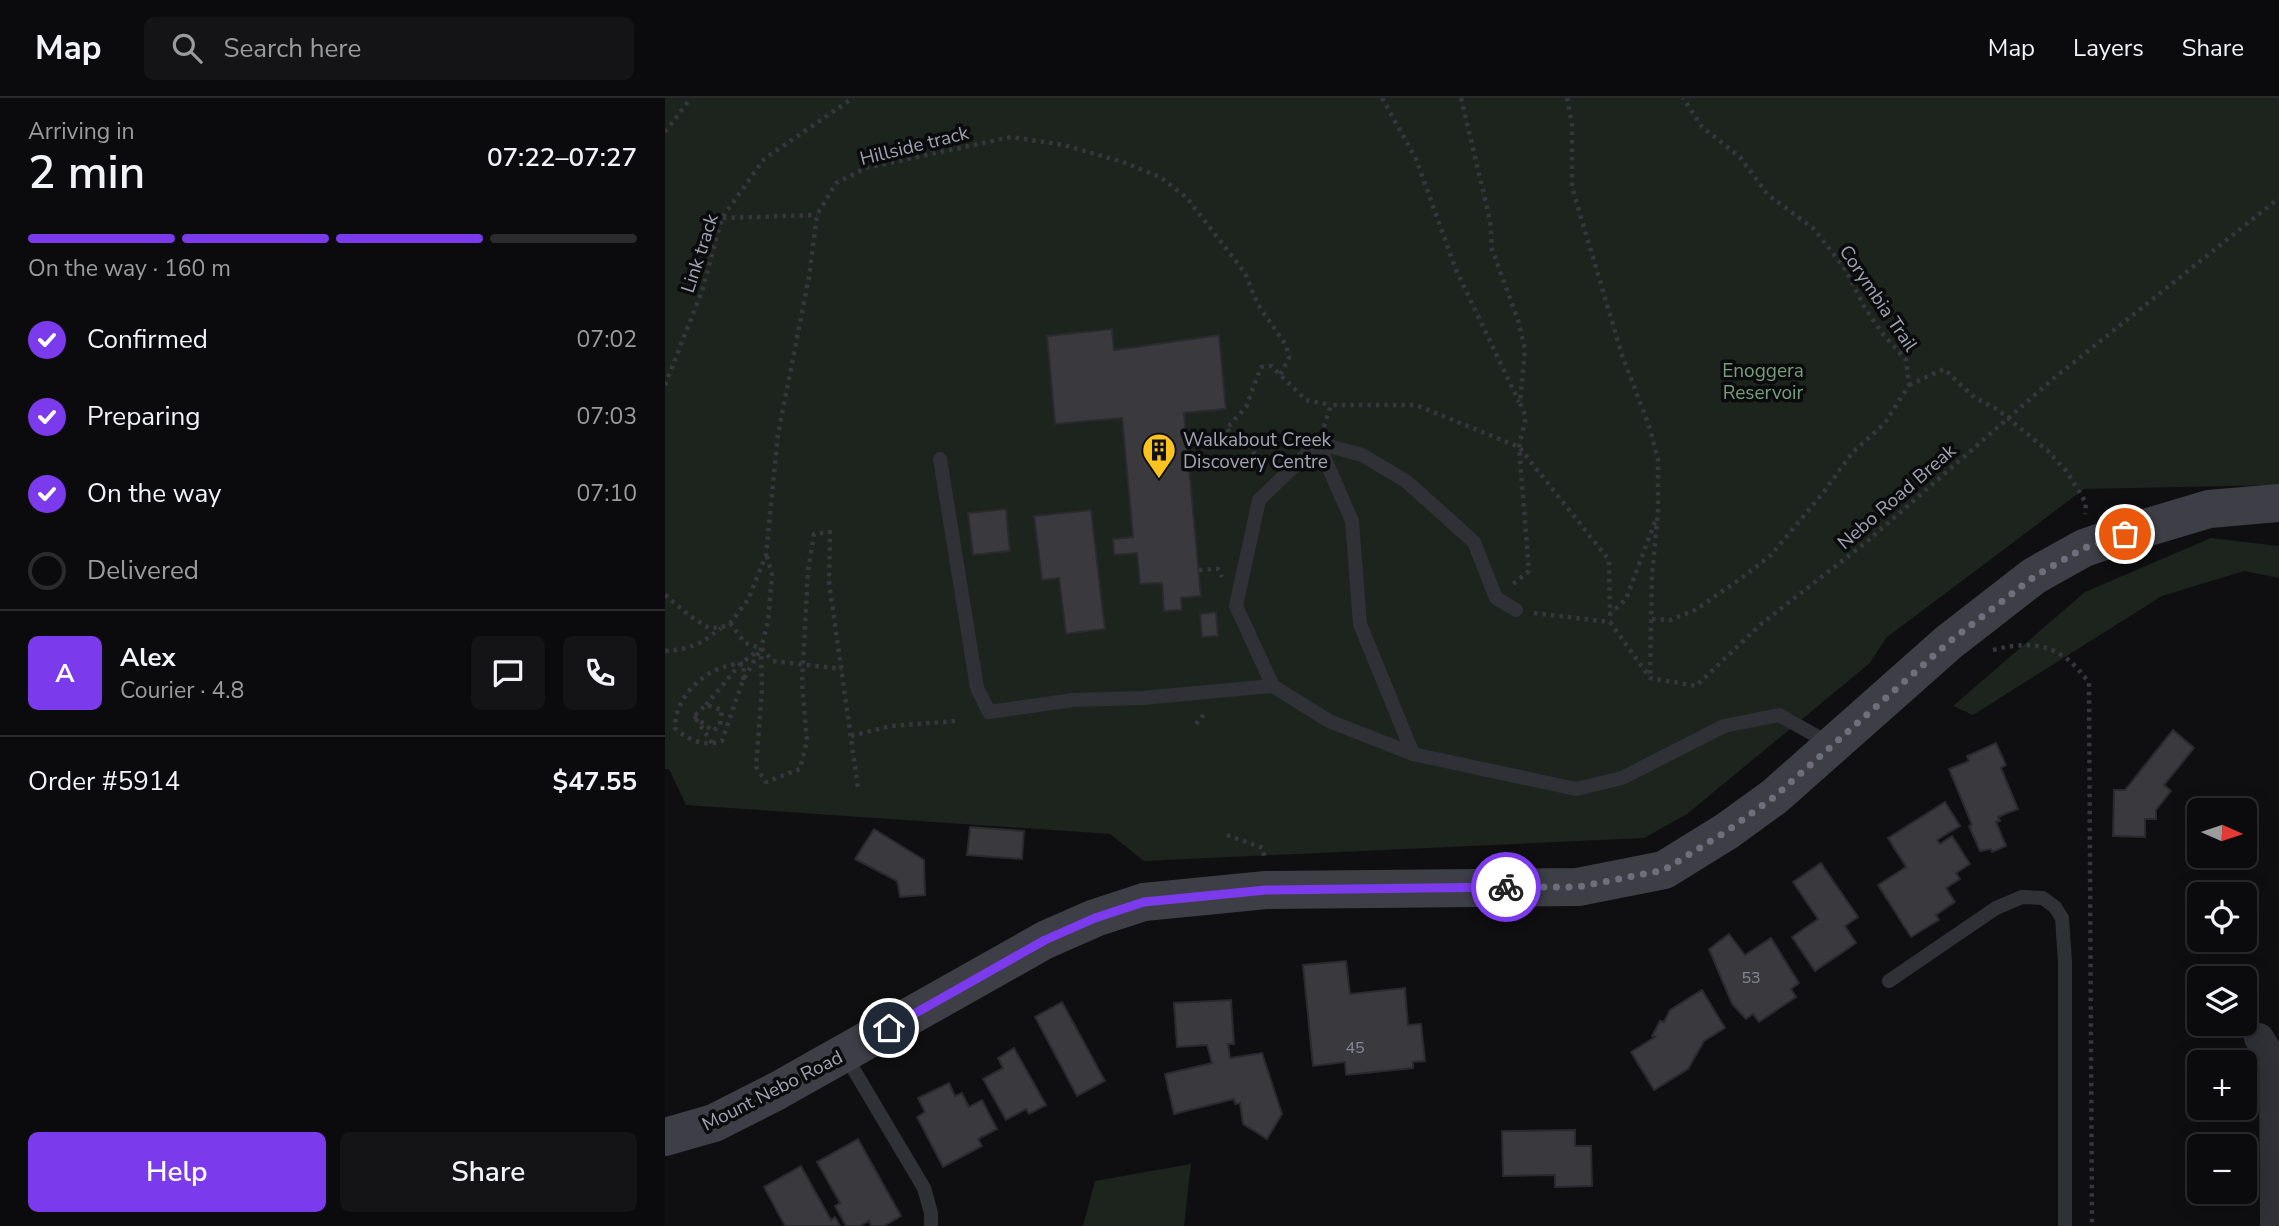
<!DOCTYPE html>
<html lang="en">
<head>
<meta charset="utf-8">
<style>
	:root { --surface:#0b0b0d; --page:#141416; --text:#f1f3f6; --muted:#9a9b9d; --line:#2b2b2e; --accent:#7c3aed }
	body { margin:0; font-family:"Nunito Sans",sans-serif; background:var(--page); color:var(--text); height:100vh; display:flex; flex-direction:column; font-size:26px; white-space:nowrap }
	* { box-sizing:border-box; margin:0 }
	p { font-size:23px; color:var(--muted) }
	.icon { flex:none; width:38px; height:38px; fill:none; stroke:currentColor; stroke-width:2; stroke-linecap:round; stroke-linejoin:round }
	.map { position:relative; flex:1; overflow:hidden }
	.drawer { display:flex; flex-direction:column; background:var(--surface); width:665px }
	.drawer>* { flex:none }
	.needle { width:46px; rotate:93deg }
	.controls { position:absolute; left:1522px; top:700px; display:grid; gap:14px }
	.controls a { display:grid; place-items:center; width:70px; height:70px; border-radius:10px; background:var(--surface); box-shadow:0 4px 18px #0003,0 0 0 2px var(--line); font-size:35px }
	.pin { position:absolute; display:grid; place-items:center; width:60px; height:60px; color:#fff; margin:-30px; border:4px solid #fff; border-radius:50%; box-shadow:0 2px 7px #0007 }
	.courier { position:absolute; display:grid; place-items:center; width:70px; height:70px; margin:-35px; border:5px solid #7c3aed; border-radius:50%; background:#fff; color:#222; box-shadow:0 2px 9px #0007 }
	.headline em { font-style:normal; font-weight:600 }
	.headline div { display:flex; flex-direction:column-reverse }
	.headline { display:flex; align-items:center; justify-content:space-between; height:119px; padding:0 28px }
	h1 { font-size:46px; font-weight:600; line-height:52px }
	.bar { display:grid; grid-template-columns:repeat(4,1fr); gap:10px 7px; align-content:center; height:84px; padding:0 28px }
	.bar i { height:9px; border-radius:5px; background:var(--line) }
	.bar .current { background:var(--accent) }
	.bar p { grid-column:span 4 }
	.line { display:flex; align-items:center; gap:18px; padding:0 28px; border-top:2px solid var(--line) }
	.line div { flex:1 }
	.round { display:grid; place-items:center; flex:none; width:74px; height:74px; border-radius:10px; background:var(--page) }
	ol { padding:0 28px; list-style:none }
	li { display:flex; align-items:center; gap:21px; height:77px }
	li p { margin-inline-start:auto }
	li .icon { padding:7px; border-radius:50%; background:var(--accent); color:#fff; stroke-width:4 }
	li:last-child { color:var(--muted) }
	li i { width:38px; height:38px; border:4px solid var(--line); border-radius:50% }
	.action { display:flex; gap:14px; margin-top:auto; padding:14px 28px }
	.action a { flex:1; height:80px; border-radius:10px; background:var(--accent); color:#fff; font-size:28px; font-weight:600; line-height:80px; text-align:center }
	.action a+a { background:var(--page); color:var(--text) }
	header { display:flex; align-items:center; gap:42px; box-sizing:border-box; height:98px; padding:0 35px; background:var(--surface); border-bottom:2px solid var(--line) }
	header strong { font-size:33px }
	nav { display:flex; gap:38px; margin-inline-start:auto; font-size:24px }
	.search { width:490px; height:63px; background:var(--page); display:flex; align-items:center; gap:18px; box-sizing:border-box; padding:0 24px; border-radius:10px; color:var(--muted); font-size:26px }
	main { display:flex; flex:1; min-height:0 }
	.map>svg:first-child { display:block }
	.green { fill:#1c241d }
	.building { fill:#39393e; stroke:#2a292d; stroke-width:2 }
	.lines { fill:none; stroke-linecap:round; stroke-linejoin:round }
	.path { stroke:#36373d; stroke-width:4.5; stroke-dasharray:3.5 5; stroke-linecap:butt }
	.lane { stroke:#303136; stroke-width:14 }
	.street { stroke:#303136; stroke-width:30 }
	.secondary { stroke:#3e3f46; stroke-width:38 }
	.done { stroke:#6d707a; stroke-width:7; stroke-dasharray:0 12.6 }
	.route { stroke:#7c3aed; stroke-width:9 }
	.labels { text-anchor:middle; stroke-width:7; stroke-linejoin:round; paint-order:stroke }
	.number-label { font-size:16px; fill:#868995 }
	.street-label { font-size:19px; fill:#a0a4b2; stroke:#0b0a0c }
	.park-label { font-size:19px; fill:#759f7c; stroke:#0b0a0c }
	.poi-label { font-size:19px; fill:#a0a4b2; stroke:#0b0a0c; text-anchor:start }
</style>
</head>
<body>
<header>
<strong>Map</strong>
<div class="search"><svg class="icon" aria-label="search" viewBox="0 0 24 24"><circle cx="10" cy="10" r="6"/><path d="M15 15l6 6"/></svg>Search here</div>
<nav><a>Map</a><a>Layers</a><a>Share</a></nav>
</header>
<main>
<section class="drawer">
<div class="headline"><div><h1>2 min</h1><p>Arriving in</p></div><em>07:22–07:27</em></div>
<div class="bar"><i class="current"></i><i class="current"></i><i class="current"></i><i></i><p>On the way · 160 m</p></div>
<ol>
<li><svg class="icon" aria-label="check" viewBox="0 0 24 24"><path d="M5 12l5 5 9-10"/></svg>Confirmed<p>07:02</p></li>
<li><svg class="icon" aria-label="check" viewBox="0 0 24 24"><path d="M5 12l5 5 9-10"/></svg>Preparing<p>07:03</p></li>
<li><svg class="icon" aria-label="check" viewBox="0 0 24 24"><path d="M5 12l5 5 9-10"/></svg>On the way<p>07:10</p></li>
<li><i></i>Delivered</li>
</ol>
<div class="line" style="height:126px"><b class="round" style="background:var(--accent);color:#fff">A</b><div><b>Alex</b><p>Courier · 4.8</p></div><a class="round"><svg class="icon" aria-label="chat" viewBox="0 0 24 24"><path d="M4 5h16v11H9l-5 4z"/></svg></a><a class="round"><svg class="icon" aria-label="phone" viewBox="0 0 24 24"><path d="M5 4h4l2 5-3 2q2 4 5 5l2-3 5 2v4C11 20 4 13 5 4z"/></svg></a></div>
<div class="line" style="height:91px"><div>Order #5914</div><b>$47.55</b></div>
<div class="action"><a>Help</a><a>Share</a></div>
</section>
<div class="map">
<svg width="1614" height="1128" viewBox="0 0 1614 1128">
	<rect width="100%" height="100%" fill="#0f0f11"/>
	<g class="green">
		<path d="M 0,0 L 1614,0 L 1614,387 L 1419,391 L 1221,540 L 1205,565 L 1022,716 L 979,740 L 479,763 L 445,736 L 21,707 L 4,671 L 0,671 Z"/>
		<path d="M 1546,440 L 1614,448 L 1614,480 L 1579,473 L 1497,498 L 1308,617 L 1288,608 L 1420,494 Z"/>
		<path d="M 526,1066 L 519,1128 L 418,1128 L 430,1083 Z"/>
	</g>
	<g class="building">
		<path d="M 447,231 L 449,252 L 554,237 L 561,311 L 519,315 L 536,498 L 516,500 L 517,512 L 499,513 L 497,485 L 475,486 L 472,455 L 449,457 L 448,441 L 468,439 L 457,320 L 390,326 L 382,238 Z"/>
		<path d="M 341,411 L 345,453 L 308,457 L 303,415 Z"/>
		<path d="M 426,412 L 440,531 L 401,536 L 394,480 L 377,482 L 369,418 Z"/>
		<path d="M 551,514 L 553,538 L 537,539 L 535,516 Z"/>
		<path d="M 1508,632 L 1529,650 L 1499,687 L 1506,693 L 1491,712 L 1491,721 L 1480,721 L 1480,739 L 1448,738 L 1449,692 L 1460,692 Z"/>
		<path d="M 1331,645 L 1341,667 L 1336,670 L 1353,711 L 1333,719 L 1335,723 L 1331,724 L 1341,748 L 1327,754 L 1326,751 L 1315,753 L 1304,728 L 1307,727 L 1284,671 L 1304,663 L 1302,658 Z"/>
		<path d="M 1280,704 L 1295,728 L 1272,742 L 1275,746 L 1287,738 L 1305,766 L 1291,775 L 1295,781 L 1281,790 L 1290,804 L 1271,817 L 1274,822 L 1246,839 L 1213,787 L 1241,769 L 1223,740 Z"/>
		<path d="M 305,729 L 359,733 L 357,761 L 302,757 Z"/>
		<path d="M 209,731 L 259,762 L 260,797 L 235,799 L 232,783 L 190,761 Z"/>
		<path d="M 1156,765 L 1193,819 L 1180,828 L 1191,845 L 1150,873 L 1127,839 L 1153,821 L 1128,784 Z"/>
		<path d="M 1064,836 L 1080,857 L 1106,840 L 1134,885 L 1126,891 L 1131,899 L 1094,924 L 1088,916 L 1081,921 L 1067,906 L 1044,851 Z"/>
		<path d="M 681,863 L 685,896 L 740,890 L 743,927 L 756,926 L 760,963 L 748,964 L 748,970 L 681,977 L 680,964 L 648,968 L 638,867 Z"/>
		<path d="M 1037,892 L 1060,930 L 1039,943 L 1023,971 L 989,992 L 966,954 L 990,939 L 987,938 L 995,923 L 999,924 L 1005,912 Z"/>
		<path d="M 566,902 L 569,946 L 563,946 L 565,960 L 597,955 L 617,1016 L 602,1041 L 578,1026 L 575,1005 L 570,1006 L 569,1001 L 509,1016 L 500,976 L 547,965 L 542,947 L 512,949 L 509,905 Z"/>
		<path d="M 397,904 L 440,983 L 412,998 L 370,919 Z"/>
		<path d="M 349,950 L 381,1007 L 364,1016 L 361,1011 L 341,1022 L 318,981 L 338,970 L 333,960 Z"/>
		<path d="M 284,985 L 290,998 L 297,995 L 304,1009 L 317,1002 L 332,1031 L 313,1041 L 317,1048 L 278,1069 L 252,1019 L 260,1014 L 253,1000 Z"/>
		<path d="M 910,1032 L 910,1048 L 926,1048 L 927,1088 L 890,1089 L 890,1077 L 838,1078 L 837,1033 Z"/>
		<path d="M 193,1041 L 236,1118 L 219,1128 L 206,1128 L 204,1123 L 195,1128 L 181,1128 L 170,1108 L 175,1105 L 152,1064 Z"/>
		<path d="M 136,1068 L 166,1122 L 170,1119 L 175,1128 L 120,1128 L 99,1089 Z"/>
	</g>
	<g class="lines">
		<g class="path">
			<path d="M 717,0 L 751,61 L 791,172 L 854,304"/>
			<path d="M 796,0 L 825,122 L 827,151 L 853,222 L 860,251 L 855,305 L 861,319 L 854,349 L 864,473 L 848,486"/>
			<path d="M 902,0 L 907,27 L 907,89 L 957,257 L 984,328 L 993,361 L 993,414 L 987,477 L 985,579"/>
			<path d="M 0,34 L 26,0"/>
			<path d="M 58,120 L 152,117"/>
			<path d="M 0,287 L 37,193 L 57,120 L 99,61 L 188,0"/>
			<path d="M 1244,287 L 1279,271 L 1310,300 L 1332,311 L 1383,353 L 1402,374 L 1421,405 L 1420,416"/>
			<path d="M 659,329 L 666,307 L 751,307 L 854,349 L 944,462 L 945,516 L 961,501 L 991,421"/>
			<path d="M 600,370 L 585,350 L 561,331 L 581,309 L 596,269 L 606,268 L 641,302 L 666,307"/>
			<path d="M 102,458 L 107,477 L 103,524 L 96,550 L 97,591 L 91,669 L 101,684 L 135,671 L 142,643 L 137,585 L 143,473 L 149,436 L 165,434 L 164,484 L 193,690"/>
			<path d="M 534,472 L 553,471 L 557,479"/>
			<path d="M 0,497 L 25,518 L 44,530 L 57,529 L 65,525 L 83,502 L 101,457 L 113,336 L 144,179 L 152,117 L 171,85 L 201,70 L 346,39 L 399,47 L 458,64 L 495,79 L 522,100 L 580,175 L 593,207 L 621,247 L 624,260 L 615,277"/>
			<path d="M 869,515 L 945,524 L 985,580 L 1031,588 L 1096,526 L 1199,446 L 1388,281 L 1614,100"/>
			<path d="M 987,521 L 1005,522 L 1030,512 L 1078,479 L 1106,457 L 1158,395 L 1187,355 L 1220,325 L 1244,287 L 1241,262 L 1217,235 L 1200,210 L 1180,171 L 1148,130 L 1103,97 L 1075,59 L 1037,29 L 1018,0"/>
			<path d="M 65,525 L 80,545 L 96,550 L 108,563 L 177,571"/>
			<path d="M 1328,552 C 1372,541 1398,548 1424,585 L 1427,1128"/>
			<path d="M 0,553 C 26,551 36,546 56,530"/>
			<path d="M 78,582 L 79,566 C 46,564 9,597 10,630 C 22,642 40,649 57,643 L 78,582 L 96,551"/>
			<path d="M 41,607 L 75,566 L 93,553"/>
			<path d="M 29,618 L 48,633 L 55,627 L 57,612 L 41,607 L 29,618 L 47,645"/>
			<path d="M 531,626 L 542,613"/>
			<path d="M 186,638 L 226,628 L 291,623"/>
			<path d="M 562,737 L 598,750 L 599,759"/>
		</g>
		<g class="lane">
			<path d="M 653,345 L 594,402 L 571,508 L 608,588 L 664,623 L 748,656 L 911,691 L 957,680 L 1059,628 L 1114,617 L 1166,646"/>
			<path d="M 653,345 L 687,423 L 695,526 L 748,656"/>
			<path d="M 653,345 L 697,357 L 741,383 L 809,444 L 831,500 L 851,512"/>
			<path d="M 275,361 L 312,590 L 324,614 L 408,602 L 477,600 L 608,588"/>
			<path d="M 1224,883 L 1331,810 L 1357,799 L 1378,800 L 1390,809 L 1397,820 L 1400,864 L 1400,1128"/>
			<path d="M 180,957 L 259,1090 L 266,1115 L 266,1128"/>
		</g>
		<path class="street" d="M 1594,940 L 1609,964 L 1610,1128"/>
		<path class="secondary" d="M 0,1039 L 49,1025 L 112,993 L 380,842 L 430,820 L 479,804 L 601,792 L 913,789 L 999,772 L 1062,733 L 1109,699 L 1284,544 L 1369,478 L 1419,450 L 1460,436 L 1544,411 L 1614,405"/>
	</g>
	<g class="lines">
		<path class="done" d="M 841,789 L 913,789 L 999,772 L 1062,733 L 1109,699 L 1284,544 L 1370,478 L 1419,450 L 1460,436"/>
		<path class="route" d="M 224,930 L 380,842 L 430,820 L 479,804 L 601,792 L 841,789"/>
	</g>
	<defs>
		<g id="building-pin" transform="scale(1.75)"><path d="M0 17L-7.5 6A9.5 9.5 0 1 1 7.5 6Z" fill="#fac31f" stroke="#0b0a0c"/><path d="M-4-6H4V6H1V3H-1V6H-4ZM-2.5-4.3h1.7v1.8h-1.7ZM.8-4.3h1.7v1.8H.8ZM-2.5-1h1.7V.8h-1.7ZM.8-1h1.7V.8H.8Z" fill="#111"/></g>
	</defs>
	<g fill-rule="evenodd">
		<use href="#building-pin" x="494" y="352"/>
	</g>
	<g class="labels">
		<g class="number-label">
			<text x="1086" y="885">53</text>
			<text x="690" y="955">45</text>
		</g>
		<g class="street-label">
			<text transform="translate(249 47) rotate(-14)" y="7">Hillside track</text>
			<text transform="translate(34 155) rotate(-72)" y="7">Link track</text>
			<text transform="translate(1214 200) rotate(56)" y="7">Corymbia Trail</text>
			<text transform="translate(1231 398) rotate(-41)" y="7">Nebo Road Break</text>
			<text transform="translate(107 992) rotate(-27)" y="7">Mount Nebo Road</text>
		</g>
		<g class="park-label">
			<text x="1098" y="279">Enoggera<tspan x="1098" dy="22">Reservoir</tspan></text>
		</g>
		<g class="poi-label">
			<text x="518" y="348">Walkabout Creek<tspan x="518" dy="22">Discovery Centre</tspan></text>
		</g>
	</g>
</svg>
<div class="controls">
<a><svg class="needle" viewBox="-14 -14 28 28"><path d="M0-13l5 13h-10z" fill="#e53935"/><path d="M0 13l5-13h-10z" fill="#9a9b9d"/></svg></a>
<a><svg class="icon" aria-label="locate" viewBox="0 0 24 24"><circle cx="12" cy="12" r="6"/><path d="M12 2v4M12 18v4M2 12h4M18 12h4"/></svg></a>
<a><svg class="icon" aria-label="layers" viewBox="0 0 24 24"><path d="M12 4l9 5-9 5-9-5zM3 14l9 5 9-5"/></svg></a>
<a>+</a>
<a>−</a>
</div>
<div class="pin" style="left:1460px;top:436px;background:#ea580c"><svg class="icon" aria-label="bag" viewBox="0 0 24 24"><path d="M5 8h14l-1 12H6zM9 8a3 3 0 0 1 6 0"/></svg></div>
<div class="pin" style="left:224px;top:930px;background:#1f2937"><svg class="icon" aria-label="home" viewBox="0 0 24 24"><path d="M3 11l9-7 9 7M6 9v11h12V9"/></svg></div>
<div class="courier" style="left:841px;top:789px"><svg class="icon" aria-label="bike" viewBox="0 0 24 24"><circle cx="6" cy="16" r="4"/><circle cx="18" cy="16" r="4"/><path d="M6 16l4-8h5l3 8M10 8l3 8H6M13 5h3"/></svg></div>
</div>
</main>
</body>
</html>
